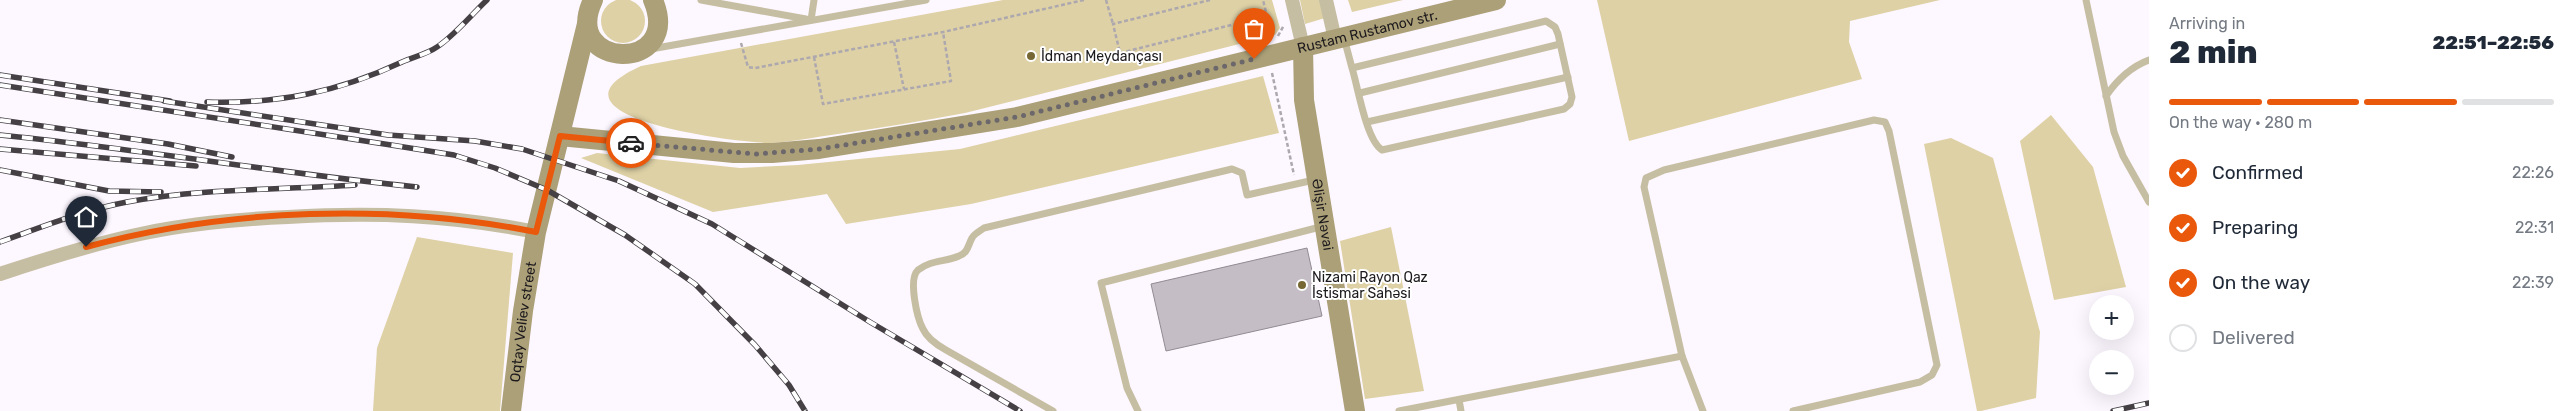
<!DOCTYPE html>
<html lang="en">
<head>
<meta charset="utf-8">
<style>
	:root { --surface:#fff; --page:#f2f2f3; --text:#1f2937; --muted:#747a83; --line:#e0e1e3; --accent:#ea580c }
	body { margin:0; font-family:Rubik,sans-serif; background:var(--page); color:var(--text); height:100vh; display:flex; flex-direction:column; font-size:19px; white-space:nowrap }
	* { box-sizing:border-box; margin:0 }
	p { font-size:16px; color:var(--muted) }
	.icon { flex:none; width:28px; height:28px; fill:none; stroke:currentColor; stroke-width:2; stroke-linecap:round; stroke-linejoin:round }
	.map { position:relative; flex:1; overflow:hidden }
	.details { display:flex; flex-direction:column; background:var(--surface); width:425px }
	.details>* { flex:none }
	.buttons { position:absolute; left:2089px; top:295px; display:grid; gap:10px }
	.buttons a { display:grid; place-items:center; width:45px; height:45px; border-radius:50%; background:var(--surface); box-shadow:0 5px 20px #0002; font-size:25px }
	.pin { position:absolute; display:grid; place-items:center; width:42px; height:42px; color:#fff; margin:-51px -21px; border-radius:50% 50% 50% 0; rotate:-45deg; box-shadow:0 0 5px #0007 }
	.pin .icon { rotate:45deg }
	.courier { position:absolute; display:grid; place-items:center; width:50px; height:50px; margin:-25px; border:4px solid #ea580c; border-radius:50%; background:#fff; color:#222; box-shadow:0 1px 6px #0007 }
	.headline em { font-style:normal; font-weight:800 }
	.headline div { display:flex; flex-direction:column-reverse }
	.headline { display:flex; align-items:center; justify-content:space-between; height:85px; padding:0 20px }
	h1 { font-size:32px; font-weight:800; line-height:38px }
	.bar { display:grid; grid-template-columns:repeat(4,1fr); gap:8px 5px; align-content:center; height:60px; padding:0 20px }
	.bar i { height:6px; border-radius:4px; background:var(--line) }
	.bar .current { background:var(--accent) }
	.bar p { grid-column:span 4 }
	ol { padding:0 20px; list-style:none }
	li { display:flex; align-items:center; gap:15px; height:55px }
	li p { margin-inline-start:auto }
	li .icon { padding:5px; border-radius:50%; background:var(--accent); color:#fff; stroke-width:4 }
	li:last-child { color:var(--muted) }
	li i { width:28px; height:28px; border:2px solid var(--line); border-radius:50% }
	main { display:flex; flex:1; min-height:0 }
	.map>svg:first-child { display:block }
	.green { fill:#ded1a6 }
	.building { fill:#c4bdc6; stroke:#928b94 }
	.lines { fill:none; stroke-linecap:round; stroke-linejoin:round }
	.path { stroke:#ada8ae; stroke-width:2.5; stroke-dasharray:4 2.5; stroke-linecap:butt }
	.lane { stroke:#c6bea3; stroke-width:7 }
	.street { stroke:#c6bea3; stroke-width:14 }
	.secondary { stroke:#aca078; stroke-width:20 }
	.rail-casing { stroke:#444044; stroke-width:5.5 }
	.rail { stroke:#fff; stroke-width:4; stroke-dasharray:11; stroke-linecap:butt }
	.done { stroke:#6b676b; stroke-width:5; stroke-dasharray:0 9 }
	.route { stroke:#ea580c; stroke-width:6 }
	.poi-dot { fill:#766734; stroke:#fff; stroke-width:2 }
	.labels { text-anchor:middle; stroke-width:4; stroke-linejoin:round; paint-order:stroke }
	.street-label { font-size:14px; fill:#1c191c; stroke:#fff }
	.poi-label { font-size:14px; fill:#1c191c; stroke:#fff; text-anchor:start }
</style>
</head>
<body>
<main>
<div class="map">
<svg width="2149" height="411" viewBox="0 0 2149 411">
	<rect width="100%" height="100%" fill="#fdf7ff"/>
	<g class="green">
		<circle cx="623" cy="21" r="22"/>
		<path d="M 1003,0 L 1272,0 L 1280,28 L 1275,35 L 965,113 C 923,121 880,128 838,134 C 815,137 792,142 770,143 C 738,143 529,117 641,66 Z"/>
		<path d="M 1300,0 L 1320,0 L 1325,18 L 1305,24 Z"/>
		<path d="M 1348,0 L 1403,0 L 1352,12 Z"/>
		<path d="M 1597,0 L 1940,0 L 1850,21 L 1849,42 L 1862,79 L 1629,141 Z"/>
		<path d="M 1263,76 L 1279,133 L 971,204 L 846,224 L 827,194 L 713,212 L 581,158 L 597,153 L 740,168 L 798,165 L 960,149 Z"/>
		<path d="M 2051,115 L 2093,167 L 2126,287 L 2054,300 L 2020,141 Z"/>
		<path d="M 1951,138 L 1993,158 L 2040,332 L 2036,398 L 1981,411 L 1977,411 L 1924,144 Z"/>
		<path d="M 1391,227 L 1424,391 L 1365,399 L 1340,241 Z"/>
		<path d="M 417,237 L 513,253 L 500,411 L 373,411 L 377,348 Z"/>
	</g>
	<path class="building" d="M 1307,248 L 1322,316 L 1166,351 L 1151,284 Z"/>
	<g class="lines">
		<g class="path">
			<path d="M 1106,0 L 1113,24"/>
			<path d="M 1210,0 L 1113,24 L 1120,53 L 1267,16 L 1263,0"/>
			<path d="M 1278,36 L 1284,25"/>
			<path d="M 894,42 L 904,89"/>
			<path d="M 741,43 L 748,67 L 755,68 L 943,32 L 1084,0"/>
			<path d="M 814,57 L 823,104 L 951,81 L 943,32"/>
			<path d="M 1272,73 L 1294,175"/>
		</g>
		<g class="lane">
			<path d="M 701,0 L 806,19"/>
			<path d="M 2086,0 L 2114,132 L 2123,156 L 2149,202"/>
			<path d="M 811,20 L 814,0"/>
			<path d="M 1344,38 L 1352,68 L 1546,21 L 1555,27 L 1558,34 L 1572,97 L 1570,104 L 1564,109 L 1382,150 C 1366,140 1358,87 1352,68"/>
			<path d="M 651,49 L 926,0"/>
			<path d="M 1360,93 L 1560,44"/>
			<path d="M 2106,96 C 2117,80 2130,67 2149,60"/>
			<path d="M 1367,122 L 1568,77"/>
			<path d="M 1459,400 L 1461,411"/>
			<path d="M 1053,411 L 946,350 C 937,345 927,338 923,329 C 917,318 908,279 918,270 C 930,260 946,262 959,256 C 968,253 968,245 972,238 C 974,234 980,231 984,228 L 1232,169 L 1242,173 L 1247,195 L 1314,180"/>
			<path d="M 1138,411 L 1127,388 L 1101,283 L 1324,226"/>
			<path d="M 1399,411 L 1682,356"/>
			<path d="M 1703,411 L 1682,356 L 1644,187 L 1646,178 L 1664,170 L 1874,120 L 1885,122 L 1889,131 L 1937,365 L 1932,375 L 1920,382 L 1793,411"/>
		</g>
		<g class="street">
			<path d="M 1292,0 L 1303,47"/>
			<path d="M 1326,0 L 1335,39"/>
			<path d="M 0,274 C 48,258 96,243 145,233 C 192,223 241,219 288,217 C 374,212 452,215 536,232"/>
		</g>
		<g class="secondary">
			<path d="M 593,0 C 560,70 684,74 653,0"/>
			<path id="s1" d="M 1303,47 L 1304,100 L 1355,411"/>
			<path id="s2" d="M 560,136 L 734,153 L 772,153 L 819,149 L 1017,117 L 1496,0"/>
			<path id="s3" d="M 511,411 L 523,311 L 536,232 L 587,24"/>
		</g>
		<g class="rail-casing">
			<g id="rail">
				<path d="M 0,75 L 170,101"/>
				<path d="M 0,85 L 391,145 L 454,155 L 495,168 L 547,190 L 625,235 L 695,284 L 755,345 L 789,385 L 805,411"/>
				<path d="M 164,101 L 388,135 L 475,141 L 522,149 L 619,181 L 712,224 L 870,322 L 1020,411"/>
				<path d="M 207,102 C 279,104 338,92 402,62 C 413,57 427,54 437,47 C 455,35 471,15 487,0"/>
				<path d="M 0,120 L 168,144 L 232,157"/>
				<path d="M 0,135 C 140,149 278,173 417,187"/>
				<path d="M 0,149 L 196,166"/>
				<path d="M 0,170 L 109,191 L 161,192"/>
				<path d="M 0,242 C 42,227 84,210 127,202 C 202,188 280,190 355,185"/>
				<path d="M 2113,411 L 2149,403"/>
			</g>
		</g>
		<use href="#rail" class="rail"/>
	</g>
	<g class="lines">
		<path class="done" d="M 631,143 L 755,154 L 819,149 L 1017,117 L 1254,59"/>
		<path class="route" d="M 86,247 C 229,208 391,203 536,232 L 560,136 L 631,143"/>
	</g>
	<g class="poi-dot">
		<circle cx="1031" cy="56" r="5"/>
		<circle cx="1302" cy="285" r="5"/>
	</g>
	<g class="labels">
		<g class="street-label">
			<text dy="5" stroke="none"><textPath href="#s2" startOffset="821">Rustam Rustamov str.</textPath></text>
			<text dy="5" stroke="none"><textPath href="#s1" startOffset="169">Əlişir Nəvai</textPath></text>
			<text dy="5" stroke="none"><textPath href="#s3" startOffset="90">Oqtay Veliev street</textPath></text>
		</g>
		<g class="poi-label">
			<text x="1041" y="61">İdman Meydançası</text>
			<text x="1312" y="282">Nizami Rayon Qaz<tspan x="1312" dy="16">İstismar Sahəsi</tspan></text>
		</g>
	</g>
</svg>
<div class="buttons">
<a>+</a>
<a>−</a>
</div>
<div class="pin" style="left:1254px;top:59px;background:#ea580c"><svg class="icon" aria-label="bag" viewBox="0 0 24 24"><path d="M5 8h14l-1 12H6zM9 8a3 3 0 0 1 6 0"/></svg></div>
<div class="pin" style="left:86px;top:247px;background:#1f2937"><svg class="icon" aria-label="home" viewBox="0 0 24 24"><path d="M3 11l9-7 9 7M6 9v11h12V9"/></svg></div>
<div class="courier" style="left:631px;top:143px"><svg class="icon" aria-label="car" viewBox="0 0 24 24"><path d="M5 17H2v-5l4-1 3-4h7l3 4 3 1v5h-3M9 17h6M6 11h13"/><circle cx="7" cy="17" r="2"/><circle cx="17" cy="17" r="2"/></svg></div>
</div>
<section class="details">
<div class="headline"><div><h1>2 min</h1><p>Arriving in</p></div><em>22:51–22:56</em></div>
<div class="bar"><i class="current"></i><i class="current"></i><i class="current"></i><i></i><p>On the way · 280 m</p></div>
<ol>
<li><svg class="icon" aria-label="check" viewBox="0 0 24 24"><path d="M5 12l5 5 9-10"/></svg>Confirmed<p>22:26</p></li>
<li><svg class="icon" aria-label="check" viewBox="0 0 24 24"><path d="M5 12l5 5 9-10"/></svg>Preparing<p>22:31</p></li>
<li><svg class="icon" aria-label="check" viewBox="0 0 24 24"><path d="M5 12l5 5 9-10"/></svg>On the way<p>22:39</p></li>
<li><i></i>Delivered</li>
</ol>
</section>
</main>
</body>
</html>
